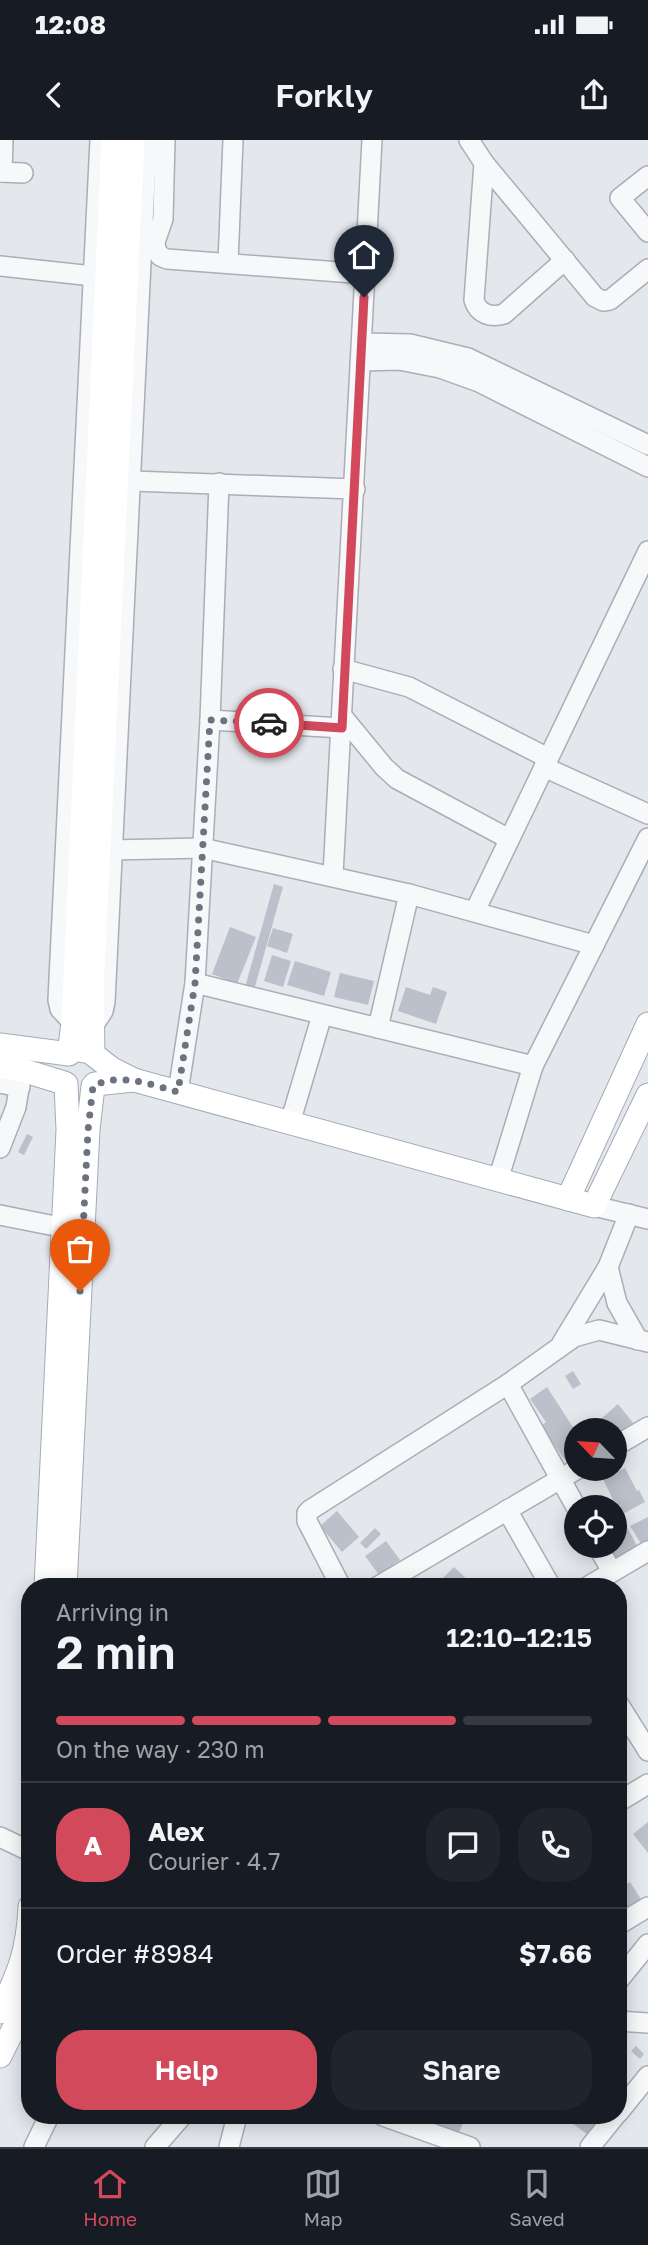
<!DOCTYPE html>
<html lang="en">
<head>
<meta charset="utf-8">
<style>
	:root { --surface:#171b24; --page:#20242c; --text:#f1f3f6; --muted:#9ea1a6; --line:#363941; --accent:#d1495b }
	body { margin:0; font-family:"Golos Text",sans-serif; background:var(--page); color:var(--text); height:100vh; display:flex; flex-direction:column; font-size:26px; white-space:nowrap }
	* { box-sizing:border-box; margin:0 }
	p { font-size:23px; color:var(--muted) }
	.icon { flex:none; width:38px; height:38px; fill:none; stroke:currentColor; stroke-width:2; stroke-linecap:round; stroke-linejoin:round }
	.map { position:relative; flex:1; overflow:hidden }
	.details { position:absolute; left:21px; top:1438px; width:606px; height:546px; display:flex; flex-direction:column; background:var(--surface); border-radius:28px; box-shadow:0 4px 18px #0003 }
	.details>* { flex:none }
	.needle { width:46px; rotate:295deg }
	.buttons { position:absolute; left:564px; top:1278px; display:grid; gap:14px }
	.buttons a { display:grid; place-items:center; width:63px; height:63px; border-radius:50%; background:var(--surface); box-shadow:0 4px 18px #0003; font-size:35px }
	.pin { position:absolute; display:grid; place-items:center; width:60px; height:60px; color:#fff; margin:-72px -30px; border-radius:50% 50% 50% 0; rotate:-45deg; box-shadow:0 0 7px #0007 }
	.pin .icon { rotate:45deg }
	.courier { position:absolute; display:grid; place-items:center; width:70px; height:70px; margin:-35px; border:5px solid #d1495b; border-radius:50%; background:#fff; color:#222; box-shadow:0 2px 9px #0007 }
	.overview em { font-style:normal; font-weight:600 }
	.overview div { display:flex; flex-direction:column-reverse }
	.overview { display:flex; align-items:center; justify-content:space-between; height:119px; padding:0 35px }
	h1 { font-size:46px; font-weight:600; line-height:52px }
	.bar { display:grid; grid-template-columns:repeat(4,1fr); gap:10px 7px; align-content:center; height:84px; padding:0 35px }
	.bar i { height:9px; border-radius:5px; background:var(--line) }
	.bar .selected { background:var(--accent) }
	.bar p { grid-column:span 4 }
	.line { display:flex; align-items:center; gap:18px; padding:0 35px; border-top:2px solid var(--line) }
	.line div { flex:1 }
	.round { display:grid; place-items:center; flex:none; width:74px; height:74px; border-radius:28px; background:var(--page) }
	.action { display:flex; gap:14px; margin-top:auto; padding:14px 35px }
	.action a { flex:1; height:80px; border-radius:28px; background:var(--accent); color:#fff; font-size:28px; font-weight:600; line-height:80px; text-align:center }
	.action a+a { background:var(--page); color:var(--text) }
	.status { display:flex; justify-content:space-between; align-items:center; height:49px; padding:0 35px; background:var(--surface); direction:ltr }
	.status svg { height:19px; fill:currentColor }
	header { display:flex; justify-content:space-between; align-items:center; height:91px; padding:0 35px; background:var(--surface); font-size:32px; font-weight:600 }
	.tabs { display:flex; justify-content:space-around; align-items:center; height:98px; border-top:2px solid var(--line); background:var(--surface); font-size:19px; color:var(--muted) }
	.tabs a { display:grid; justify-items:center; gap:4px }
	.tabs .selected { color:var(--accent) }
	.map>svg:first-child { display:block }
	.building { fill:#bbc0ca }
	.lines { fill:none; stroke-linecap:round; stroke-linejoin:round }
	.minor-casing { stroke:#a9aeb7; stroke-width:22 }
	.major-casing { stroke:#a3abb8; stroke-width:25 }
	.minor { stroke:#f7f8fa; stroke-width:19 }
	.major { stroke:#fff; stroke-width:23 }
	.done { stroke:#6c737f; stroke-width:7; stroke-dasharray:0 12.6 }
	.route { stroke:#d1495b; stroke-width:9 }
</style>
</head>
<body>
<div class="status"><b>12:08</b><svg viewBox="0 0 49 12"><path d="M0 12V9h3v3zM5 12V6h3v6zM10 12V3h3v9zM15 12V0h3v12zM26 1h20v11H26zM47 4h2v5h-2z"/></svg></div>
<header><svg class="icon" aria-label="back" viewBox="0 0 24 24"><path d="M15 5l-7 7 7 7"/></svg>Forkly<svg class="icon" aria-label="share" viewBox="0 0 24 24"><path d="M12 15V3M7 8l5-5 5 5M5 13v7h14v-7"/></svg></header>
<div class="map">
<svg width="648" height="2007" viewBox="0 0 648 2007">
	<rect width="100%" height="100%" fill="#e4e7ec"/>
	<g class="building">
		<path d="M 274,744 L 283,747 L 254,850 L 245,847 Z"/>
		<path d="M 230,787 L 256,797 L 237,844 L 212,834 Z"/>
		<path d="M 273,788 L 293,794 L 287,813 L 267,806 Z"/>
		<path d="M 272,815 L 291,821 L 283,847 L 264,841 Z"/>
		<path d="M 295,821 L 331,832 L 324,856 L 287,845 Z"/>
		<path d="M 340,833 L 374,841 L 368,865 L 334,857 Z"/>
		<path d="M 406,847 L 430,855 L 433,847 L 447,852 L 436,884 L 398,871 Z"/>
		<path d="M 27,994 L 33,997 L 24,1015 L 18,1012 Z"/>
		<path d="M 573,1231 L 581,1244 L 573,1249 L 565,1236 Z"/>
		<path d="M 547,1247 L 576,1292 L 576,1321 L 569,1326 L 541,1286 L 546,1282 L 530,1259 Z"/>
		<path d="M 618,1264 L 634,1284 L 618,1297 L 614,1290 L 602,1278 Z"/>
		<path d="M 625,1328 L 637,1351 L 639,1350 L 645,1362 L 621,1375 L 640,1412 L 619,1423 L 609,1405 L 614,1405 L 614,1367 L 616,1366 L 603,1339 Z"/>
		<path d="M 337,1371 L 359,1397 L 342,1412 L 320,1386 Z"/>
		<path d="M 648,1377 L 648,1402 L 642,1405 L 630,1386 Z"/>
		<path d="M 375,1388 L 381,1394 L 366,1409 L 360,1403 Z"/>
		<path d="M 386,1401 L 400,1420 L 379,1435 L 365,1416 Z"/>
		<path d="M 454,1427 L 472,1444 L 469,1447 L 444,1447 L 439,1442 Z"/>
		<path d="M 648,1682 L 648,1713 L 633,1694 Z"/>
		<path d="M 630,1742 L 642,1761 L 622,1774 L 618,1767 L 618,1749 Z"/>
		<path d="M 636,1906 L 644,1914 L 640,1919 L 631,1911 Z"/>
		<path d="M 436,1976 L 466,1976 L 458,1995 L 433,1985 Z"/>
		<path d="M 571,1976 L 602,1976 L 588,1995 L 568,1980 Z"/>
	</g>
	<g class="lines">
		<g class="minor-casing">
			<g id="minor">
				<path d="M 165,0 L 163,79 L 155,102 L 156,110 L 160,116 L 167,119 L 366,134"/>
				<path d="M 469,0 L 484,23 L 595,157 L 603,161 L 610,160 L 648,129"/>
				<path d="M 484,23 L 474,160 C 478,174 491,178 504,174 L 565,120"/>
				<path d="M 0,32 L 23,33"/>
				<path d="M 2,32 L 3,0"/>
				<path d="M 648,36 L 620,58 L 648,92"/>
				<path d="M 228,123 L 233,0"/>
				<path d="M 0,126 L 93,136"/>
				<path d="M 362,203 L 410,204 L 468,218 L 648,305"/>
				<path d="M 361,221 L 399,220 L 440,228 L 479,242 L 648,327"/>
				<path d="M 132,341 L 355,349"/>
				<path d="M 343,529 L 409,547 L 548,618"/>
				<path d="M 342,576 L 384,627 L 397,639 L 509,699"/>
				<path d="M 210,580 L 342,588"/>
				<path d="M 544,627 L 648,674"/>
				<path d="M 112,710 L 202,708 L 409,754 L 594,805"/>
				<path d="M 333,735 L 372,0"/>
				<path d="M 475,771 L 648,411"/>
				<path d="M 195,843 L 533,926"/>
				<path d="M 73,883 L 60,869 L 58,860 L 100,0"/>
				<path d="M 92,888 L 103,871 L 105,862 L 147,0"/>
				<path d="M 378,888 L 409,754"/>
				<path d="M 0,943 L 20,947"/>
				<path d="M 178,952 L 195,843 L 210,580 L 219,343"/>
				<path d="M 290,983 L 322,875"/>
				<path d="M 0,1008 L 16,967 L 22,930"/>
				<path d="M 498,1040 L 533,926 L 648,698"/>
				<path d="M 594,1066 L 648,1079"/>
				<path d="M 0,1075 L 50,1085"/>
				<path d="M 608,1127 L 617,1163 L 638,1200"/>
				<path d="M 562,1203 L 608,1127 L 629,1074"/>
				<path d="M 508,1244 L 576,1367"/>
				<path d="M 614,1307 L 648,1287"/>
				<path d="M 507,1370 L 551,1447"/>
				<path d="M 597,1405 L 612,1432"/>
				<path d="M 341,1447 L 307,1381 L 307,1373 L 310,1370 L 508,1244 L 574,1197 L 599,1190 L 648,1202"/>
				<path d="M 377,1447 L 579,1328"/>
				<path d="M 587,1447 L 648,1411"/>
				<path d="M 618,1563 L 648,1611"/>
				<path d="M 618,1662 L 648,1644"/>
				<path d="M 0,1697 L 25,1709"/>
				<path d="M 618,1785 L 648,1767"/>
				<path d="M 618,1841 L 648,1804"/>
				<path d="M 618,1881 L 648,1883"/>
				<path d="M 618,1973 L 648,1936"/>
				<path d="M 383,1976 L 470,2007"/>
				<path d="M 34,2007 L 49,1976"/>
				<path d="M 155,2007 L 182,1976"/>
				<path d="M 229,2007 L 237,1976"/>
				<path d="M 590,2007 L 615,1976"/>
			</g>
		</g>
		<g class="major-casing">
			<g id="major">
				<path d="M 0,905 L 69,914 L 73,883 L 113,0"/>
				<path d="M 78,910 L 90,912 L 112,929 L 134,940 L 95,944"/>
				<path d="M 93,914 L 92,850 L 133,0"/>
				<path d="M 0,926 L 22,930 L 64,943"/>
				<path d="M 134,940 L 594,1066 L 648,955"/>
				<path d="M 568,1059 L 648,884"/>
				<path d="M 46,1447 L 68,990 L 66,944"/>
				<path d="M 65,1447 L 88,990 L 93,946"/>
				<path d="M 0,1872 C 19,1833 28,1811 30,1767"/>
				<path d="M 0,1916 L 30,1856"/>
			</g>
		</g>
		<use href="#minor" class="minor"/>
		<use href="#major" class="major"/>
	</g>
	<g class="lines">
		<path class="done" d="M 80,1151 L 88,990 L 93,946 C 120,932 152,945 178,952 L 195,843 L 210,580 L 269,583"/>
		<path class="route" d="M 269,583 L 342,588 L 364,157"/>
	</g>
</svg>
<div class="buttons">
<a><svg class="needle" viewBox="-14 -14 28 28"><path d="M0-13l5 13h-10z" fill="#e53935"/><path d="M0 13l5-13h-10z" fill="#9ea1a6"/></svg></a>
<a><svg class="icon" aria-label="locate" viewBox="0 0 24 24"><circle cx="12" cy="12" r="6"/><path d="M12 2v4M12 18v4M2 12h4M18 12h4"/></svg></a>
</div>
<div class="pin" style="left:80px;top:1151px;background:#ea580c"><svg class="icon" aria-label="bag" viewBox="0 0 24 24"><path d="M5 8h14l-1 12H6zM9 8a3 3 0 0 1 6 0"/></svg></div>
<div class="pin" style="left:364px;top:157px;background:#1f2937"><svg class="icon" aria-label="home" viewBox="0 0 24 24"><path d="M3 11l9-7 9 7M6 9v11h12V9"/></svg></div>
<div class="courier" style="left:269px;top:583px"><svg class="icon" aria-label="car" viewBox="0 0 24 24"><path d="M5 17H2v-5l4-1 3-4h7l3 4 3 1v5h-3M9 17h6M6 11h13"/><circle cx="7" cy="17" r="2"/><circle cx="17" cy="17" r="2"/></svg></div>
<section class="details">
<div class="overview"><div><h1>2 min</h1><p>Arriving in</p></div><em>12:10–12:15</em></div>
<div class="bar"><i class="selected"></i><i class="selected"></i><i class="selected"></i><i></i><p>On the way · 230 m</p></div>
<div class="line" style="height:126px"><b class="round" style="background:var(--accent);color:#fff">A</b><div><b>Alex</b><p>Courier · 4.7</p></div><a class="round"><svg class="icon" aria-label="chat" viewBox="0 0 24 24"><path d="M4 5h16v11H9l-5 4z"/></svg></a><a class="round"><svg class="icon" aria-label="phone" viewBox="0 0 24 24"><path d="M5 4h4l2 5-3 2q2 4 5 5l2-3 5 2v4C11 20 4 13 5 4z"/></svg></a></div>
<div class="line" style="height:91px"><div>Order #8984</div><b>$7.66</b></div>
<div class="action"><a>Help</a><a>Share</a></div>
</section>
</div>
<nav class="tabs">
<a class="selected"><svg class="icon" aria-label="home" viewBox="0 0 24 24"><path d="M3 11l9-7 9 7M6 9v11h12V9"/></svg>Home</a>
<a><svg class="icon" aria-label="map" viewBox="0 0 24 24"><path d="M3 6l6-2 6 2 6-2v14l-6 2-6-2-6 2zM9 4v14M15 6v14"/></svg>Map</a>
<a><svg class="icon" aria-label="saved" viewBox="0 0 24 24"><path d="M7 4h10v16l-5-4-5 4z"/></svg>Saved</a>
</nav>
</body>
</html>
